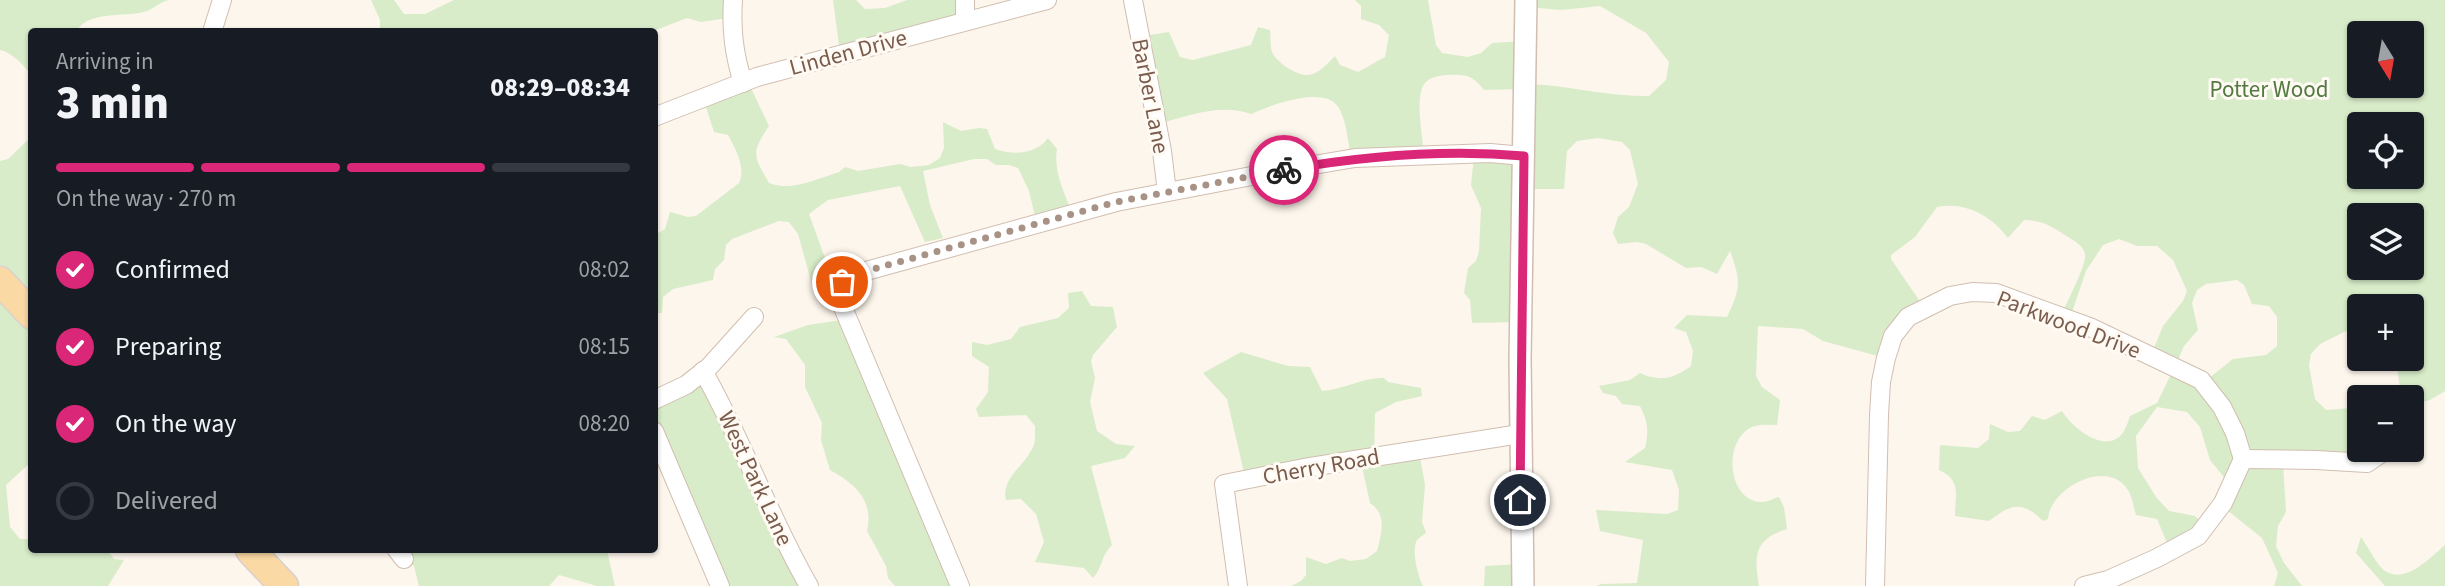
<!DOCTYPE html>
<html lang="en">
<head>
<meta charset="utf-8">
<style>
	:root { --surface:#171b24; --page:#20242c; --text:#f1f3f6; --muted:#9ea1a6; --line:#363941; --accent:#db2777 }
	body { margin:0; font-family:"Source Sans 3",sans-serif; background:var(--page); color:var(--text); height:100vh; display:flex; flex-direction:column; font-size:26px; white-space:nowrap }
	* { box-sizing:border-box; margin:0 }
	p { font-size:23px; color:var(--muted) }
	.icon { flex:none; width:38px; height:38px; fill:none; stroke:currentColor; stroke-width:2; stroke-linecap:round; stroke-linejoin:round }
	.map { position:relative; flex:1; overflow:hidden }
	.side { position:absolute; left:28px; top:28px; width:630px; height:525px; display:flex; flex-direction:column; background:var(--surface); border-radius:7px; box-shadow:0 2px 5px #0004 }
	.side>* { flex:none }
	.needle { width:46px; rotate:169deg }
	.fabs { position:absolute; left:2347px; top:21px; display:grid; gap:14px }
	.fabs a { display:grid; place-items:center; width:77px; height:77px; border-radius:7px; background:var(--surface); box-shadow:0 2px 5px #0004; font-size:35px }
	.pin { position:absolute; display:grid; place-items:center; width:60px; height:60px; color:#fff; margin:-30px; border:4px solid #fff; border-radius:50%; box-shadow:0 2px 7px #0007 }
	.courier { position:absolute; display:grid; place-items:center; width:70px; height:70px; margin:-35px; border:5px solid #db2777; border-radius:50%; background:#fff; color:#222; box-shadow:0 2px 9px #0007 }
	.head em { font-style:normal; font-weight:800 }
	.head div { display:flex; flex-direction:column-reverse }
	.head { display:flex; align-items:center; justify-content:space-between; height:119px; padding:0 28px }
	h1 { font-size:46px; font-weight:800; line-height:52px }
	.bar { display:grid; grid-template-columns:repeat(4,1fr); gap:10px 7px; align-content:center; height:84px; padding:0 28px }
	.bar i { height:9px; border-radius:5px; background:var(--line) }
	.bar .active { background:var(--accent) }
	.bar p { grid-column:span 4 }
	ol { padding:0 28px; list-style:none }
	li { display:flex; align-items:center; gap:21px; height:77px }
	li p { margin-inline-start:auto }
	li .icon { padding:7px; border-radius:50%; background:var(--accent); color:#fff; stroke-width:4 }
	li:last-child { color:var(--muted) }
	li i { width:38px; height:38px; border:4px solid var(--line); border-radius:50% }
	.map>svg:first-child { display:block }
	.green { fill:#d8ecc9; fill-rule:evenodd }
	.lines { fill:none; stroke-linecap:round; stroke-linejoin:round }
	.minor-casing { stroke:#d1beb0; stroke-width:20 }
	.tertiary-casing { stroke:#d1beb0; stroke-width:24 }
	.primary-casing { stroke:#dad1cd; stroke-width:31 }
	.minor { stroke:#fff; stroke-width:18 }
	.tertiary { stroke:#fff; stroke-width:21 }
	.primary { stroke:#fbd9a5; stroke-width:28 }
	.done { stroke:#a89285; stroke-width:7; stroke-dasharray:0 12.6 }
	.route { stroke:#db2777; stroke-width:9 }
	.labels { text-anchor:middle; stroke-width:6; stroke-linejoin:round; paint-order:stroke }
	.street-label { font-size:23px; fill:#7a5c4d; stroke:#fffaf3 }
	.park-label { font-size:23px; fill:#537a41; stroke:#fffaf3 }
</style>
</head>
<body>
<div class="map">
<svg width="2445" height="586" viewBox="0 0 2445 586">
	<rect width="100%" height="100%" fill="#fdf6ec"/>
	<g class="green">
		<path d="M 0,0 L 169,0 C 159,2 153,10 144,12 C 122,17 89,11 76,31 L 32,32 L 31,76 C 26,66 11,52 0,50 Z"/>
		<path d="M 371,0 L 394,0 L 404,14 L 425,14 L 454,0 L 734,0 L 728,18 L 701,22 L 687,18 L 656,30 L 655,38 L 654,32 L 380,31 L 380,20 Z"/>
		<path d="M 833,0 L 856,0 L 865,9 L 885,8 L 907,0 L 965,0 L 966,17 L 840,53 Z"/>
		<path d="M 1355,0 L 1428,0 L 1436,45 L 1442,53 L 1468,57 L 1481,53 L 1492,43 L 1525,41 L 1527,84 C 1569,85 1607,97 1649,96 L 1666,80 L 1669,62 L 1646,33 L 1600,6 L 1561,10 L 1528,7 L 1527,0 L 2445,0 L 2445,391 L 2430,400 L 2412,405 L 2412,397 L 2401,397 L 2397,366 L 2400,359 L 2412,359 L 2412,332 L 2414,325 L 2412,321 L 2412,306 L 2402,306 L 2400,304 L 2379,299 L 2371,306 L 2359,306 L 2359,318 L 2346,331 L 2320,344 L 2311,354 L 2309,365 L 2315,399 L 2326,410 L 2351,408 L 2359,430 L 2359,450 L 2374,450 L 2377,455 L 2283,464 L 2286,512 L 2278,526 L 2276,546 L 2284,563 L 2302,586 L 2274,586 L 2278,573 L 2262,538 L 2227,510 L 2232,487 L 2210,460 L 2200,427 L 2187,412 L 2157,407 L 2136,436 L 2138,468 L 2156,497 L 2169,511 L 2195,516 L 2207,527 L 2170,550 L 2157,519 L 2136,515 C 2133,505 2132,493 2124,485 C 2101,461 2050,490 2048,519 L 2043,521 C 2022,500 2011,504 1989,521 L 1955,516 C 1955,494 1962,481 1939,470 L 1940,445 L 1978,448 L 1989,439 L 1990,424 L 2008,432 L 2020,431 L 2032,416 L 2045,420 L 2062,411 C 2071,426 2102,453 2120,436 C 2125,432 2128,422 2130,416 L 2157,403 L 2174,368 L 2151,355 L 2163,326 L 2183,301 L 2187,291 L 2173,260 L 2157,246 L 2137,246 L 2119,239 L 2103,245 L 2086,271 L 2071,315 L 2061,316 C 2066,303 2087,265 2085,254 C 2083,244 2072,240 2065,235 C 2049,225 2044,221 2024,220 L 2008,238 C 1992,216 1965,201 1937,207 L 1915,237 L 1891,255 L 1891,259 L 1921,303 L 1885,358 L 1823,341 L 1803,329 L 1758,326 L 1756,376 L 1762,387 L 1780,400 L 1777,425 C 1771,425 1761,424 1755,426 C 1722,436 1726,503 1763,502 C 1768,502 1774,498 1779,497 L 1784,507 L 1787,529 C 1754,539 1754,556 1759,586 L 1597,586 L 1601,584 L 1637,583 L 1643,540 L 1600,531 L 1596,510 L 1667,514 L 1678,510 L 1679,490 L 1672,470 L 1625,462 L 1645,448 C 1649,431 1648,422 1640,406 L 1622,404 L 1616,396 L 1603,393 L 1599,386 L 1630,380 L 1640,373 C 1659,382 1674,379 1691,366 L 1693,351 L 1686,332 L 1674,328 L 1687,315 L 1727,317 C 1741,288 1741,281 1730,251 L 1717,274 L 1701,267 L 1686,268 L 1646,244 L 1637,242 L 1618,244 L 1613,233 L 1618,217 L 1629,207 L 1638,184 L 1630,150 L 1622,142 L 1598,138 L 1577,141 L 1567,151 L 1564,189 L 1525,189 L 1520,322 L 1472,323 L 1470,300 L 1464,293 L 1468,268 L 1476,261 L 1479,251 L 1481,208 L 1471,185 L 1474,156 L 1524,157 L 1522,89 L 1484,90 C 1474,77 1467,74 1451,75 C 1442,75 1431,76 1425,83 C 1414,95 1423,139 1424,155 L 1351,158 C 1348,143 1347,124 1340,110 C 1328,83 1271,105 1251,114 C 1220,103 1188,116 1158,124 L 1143,36 L 1169,32 L 1180,57 L 1193,60 L 1251,45 L 1258,27 L 1270,30 C 1271,36 1270,46 1272,52 C 1276,62 1297,76 1308,75 C 1319,74 1328,63 1335,56 L 1340,65 L 1358,72 L 1385,57 L 1389,35 L 1379,25 L 1361,19 L 1361,6 ZM 2359,33 L 2412,33 L 2412,86 L 2359,86 ZM 2359,124 L 2412,124 L 2412,177 L 2359,177 ZM 2359,215 L 2412,215 L 2412,268 L 2359,268 ZM 2237,280 L 2244,285 L 2252,304 L 2269,306 L 2277,317 L 2277,346 L 2266,355 L 2233,359 L 2204,382 L 2175,367 L 2184,346 L 2198,330 L 2192,303 L 2197,290 L 2206,284 Z"/>
		<path d="M 749,84 L 769,126 C 751,153 753,155 769,183 C 792,192 816,179 839,172 L 845,167 L 858,171 L 900,164 L 911,167 L 929,165 L 940,158 L 944,148 L 943,122 L 961,131 L 979,128 L 987,129 L 995,149 C 1012,155 1036,155 1048,138 L 1057,149 C 1053,171 1065,196 1074,216 L 1037,225 L 1029,191 L 1018,168 L 1009,165 L 996,165 L 987,159 L 974,159 L 923,171 L 930,205 L 943,238 L 925,242 L 900,186 L 828,200 L 809,214 L 833,280 L 813,288 L 798,234 L 789,222 L 779,221 L 732,239 L 726,245 L 724,260 L 715,269 L 713,280 L 673,289 L 663,297 L 662,313 L 655,313 L 655,235 L 665,229 L 670,212 L 688,217 L 696,216 L 739,183 C 746,168 736,149 728,135 L 714,132 L 704,101 Z"/>
		<path d="M 31,137 L 31,462 L 6,485 L 10,527 L 20,539 L 31,539 L 32,550 L 107,550 L 114,559 L 124,560 L 108,586 L 0,586 L 0,161 L 8,159 Z"/>
		<path d="M 1082,291 L 1091,306 L 1113,307 L 1117,327 L 1093,355 L 1091,361 L 1095,378 L 1090,402 L 1097,431 L 1116,444 L 1135,446 L 1125,458 L 1091,466 L 1112,545 C 1099,559 1104,565 1093,578 L 1084,568 L 1035,562 L 1044,542 L 1036,514 L 1021,499 L 1006,500 C 1001,479 1023,467 1032,449 C 1036,443 1035,433 1035,426 L 1026,415 L 979,417 L 976,409 L 988,392 L 989,367 L 972,356 L 972,342 L 987,345 L 1011,339 L 1020,327 L 1058,318 L 1069,308 L 1068,293 Z"/>
		<path d="M 848,319 L 960,586 L 895,586 L 888,578 L 886,566 L 867,531 C 874,500 855,484 830,470 L 821,440 L 822,423 L 805,387 L 805,365 L 786,339 L 774,337 L 808,325 Z"/>
		<path d="M 1241,352 L 1288,366 L 1310,367 L 1322,391 C 1343,390 1362,377 1384,378 L 1388,382 L 1421,388 L 1422,396 L 1396,402 L 1375,413 L 1374,457 L 1419,451 L 1425,485 L 1422,522 L 1426,533 C 1423,535 1420,537 1417,540 C 1411,550 1418,577 1423,586 L 1291,586 L 1301,581 L 1306,575 L 1306,557 L 1326,564 L 1342,558 L 1350,561 L 1366,559 L 1377,551 C 1381,534 1388,515 1370,503 L 1361,462 L 1246,481 L 1227,399 L 1203,373 Z"/>
		<path d="M 703,371 L 809,586 L 720,586 L 655,431 L 655,400 Z"/>
		<path d="M 2361,537 C 2368,546 2377,567 2387,572 C 2407,583 2431,557 2445,545 L 2445,586 L 2385,586 L 2356,553 Z"/>
		<path d="M 400,550 L 607,550 L 615,586 L 597,586 L 559,575 L 549,586 L 419,586 L 414,566 L 406,561 Z"/>
		<path d="M 1520,564 L 1524,586 L 1484,586 L 1485,566 Z"/>
	</g>
	<g class="lines">
		<g class="minor-casing">
			<g id="minor">
				<path d="M 733,0 C 731,30 734,54 743,83"/>
				<path d="M 965,0 L 965,21"/>
				<path d="M 1133,0 L 1162,151 L 1167,192"/>
				<path d="M 212,32 L 222,0"/>
				<path d="M 654,117 L 757,77 L 1047,0"/>
				<path d="M 703,371 C 743,441 769,517 809,586"/>
				<path d="M 654,400 L 686,385 L 709,367 L 754,317"/>
				<path d="M 654,431 L 720,586"/>
				<path d="M 2243,459 L 2316,460 L 2367,463 L 2383,452"/>
				<path d="M 397,550 L 404,559"/>
				<path d="M 960,586 L 839,298 L 837,286 L 848,276 L 1116,202 L 1272,172 L 1355,158 L 1490,153 L 1524,156"/>
				<path d="M 1238,586 L 1224,484 L 1304,468 L 1520,434"/>
				<path d="M 1875,586 L 1879,415 L 1881,382 L 1886,358 L 1893,336 L 1908,317 L 1950,296 L 1972,292 L 1996,293 L 2092,328 L 2201,380 L 2222,407 L 2235,433 L 2243,459 L 2223,503 L 2198,536 L 2157,558 L 2108,580 L 2084,586"/>
			</g>
		</g>
		<g class="tertiary-casing">
			<path id="tertiary" d="M 1523,586 L 1520,359 L 1526,0"/>
		</g>
		<g class="primary-casing">
			<g id="primary">
				<path d="M 0,281 L 32,315"/>
				<path d="M 250,550 L 284,586"/>
			</g>
		</g>
		<use href="#minor" class="minor"/>
		<use href="#tertiary" class="tertiary"/>
		<use href="#primary" class="primary"/>
	</g>
	<g class="lines">
		<path class="done" d="M 842,282 L 848,276 L 1116,202 L 1284,170"/>
		<path class="route" d="M 1284,170 C 1363,156 1443,149 1524,156 L 1520,500"/>
	</g>
	<g class="labels">
		<g class="street-label">
			<text transform="translate(848 52) rotate(-15)" y="8">Linden Drive</text>
			<text transform="translate(1151 96) rotate(79)" y="8">Barber Lane</text>
			<text transform="translate(2069 324) rotate(21)" y="8">Parkwood Drive</text>
			<text transform="translate(1321 466) rotate(-10)" y="8">Cherry Road</text>
			<text transform="translate(756 478) rotate(65)" y="8">West Park Lane</text>
		</g>
		<g class="park-label">
			<text x="2269" y="97">Potter Wood</text>
		</g>
	</g>
</svg>
<div class="fabs">
<a><svg class="needle" viewBox="-14 -14 28 28"><path d="M0-13l5 13h-10z" fill="#e53935"/><path d="M0 13l5-13h-10z" fill="#9ea1a6"/></svg></a>
<a><svg class="icon" aria-label="locate" viewBox="0 0 24 24"><circle cx="12" cy="12" r="6"/><path d="M12 2v4M12 18v4M2 12h4M18 12h4"/></svg></a>
<a><svg class="icon" aria-label="layers" viewBox="0 0 24 24"><path d="M12 4l9 5-9 5-9-5zM3 14l9 5 9-5"/></svg></a>
<a>+</a>
<a>−</a>
</div>
<div class="pin" style="left:842px;top:282px;background:#ea580c"><svg class="icon" aria-label="bag" viewBox="0 0 24 24"><path d="M5 8h14l-1 12H6zM9 8a3 3 0 0 1 6 0"/></svg></div>
<div class="pin" style="left:1520px;top:500px;background:#1f2937"><svg class="icon" aria-label="home" viewBox="0 0 24 24"><path d="M3 11l9-7 9 7M6 9v11h12V9"/></svg></div>
<div class="courier" style="left:1284px;top:170px"><svg class="icon" aria-label="bike" viewBox="0 0 24 24"><circle cx="6" cy="16" r="4"/><circle cx="18" cy="16" r="4"/><path d="M6 16l4-8h5l3 8M10 8l3 8H6M13 5h3"/></svg></div>
<section class="side">
<div class="head"><div><h1>3 min</h1><p>Arriving in</p></div><em>08:29–08:34</em></div>
<div class="bar"><i class="active"></i><i class="active"></i><i class="active"></i><i></i><p>On the way · 270 m</p></div>
<ol>
<li><svg class="icon" aria-label="check" viewBox="0 0 24 24"><path d="M5 12l5 5 9-10"/></svg>Confirmed<p>08:02</p></li>
<li><svg class="icon" aria-label="check" viewBox="0 0 24 24"><path d="M5 12l5 5 9-10"/></svg>Preparing<p>08:15</p></li>
<li><svg class="icon" aria-label="check" viewBox="0 0 24 24"><path d="M5 12l5 5 9-10"/></svg>On the way<p>08:20</p></li>
<li><i></i>Delivered</li>
</ol>
</section>
</div>
</body>
</html>
